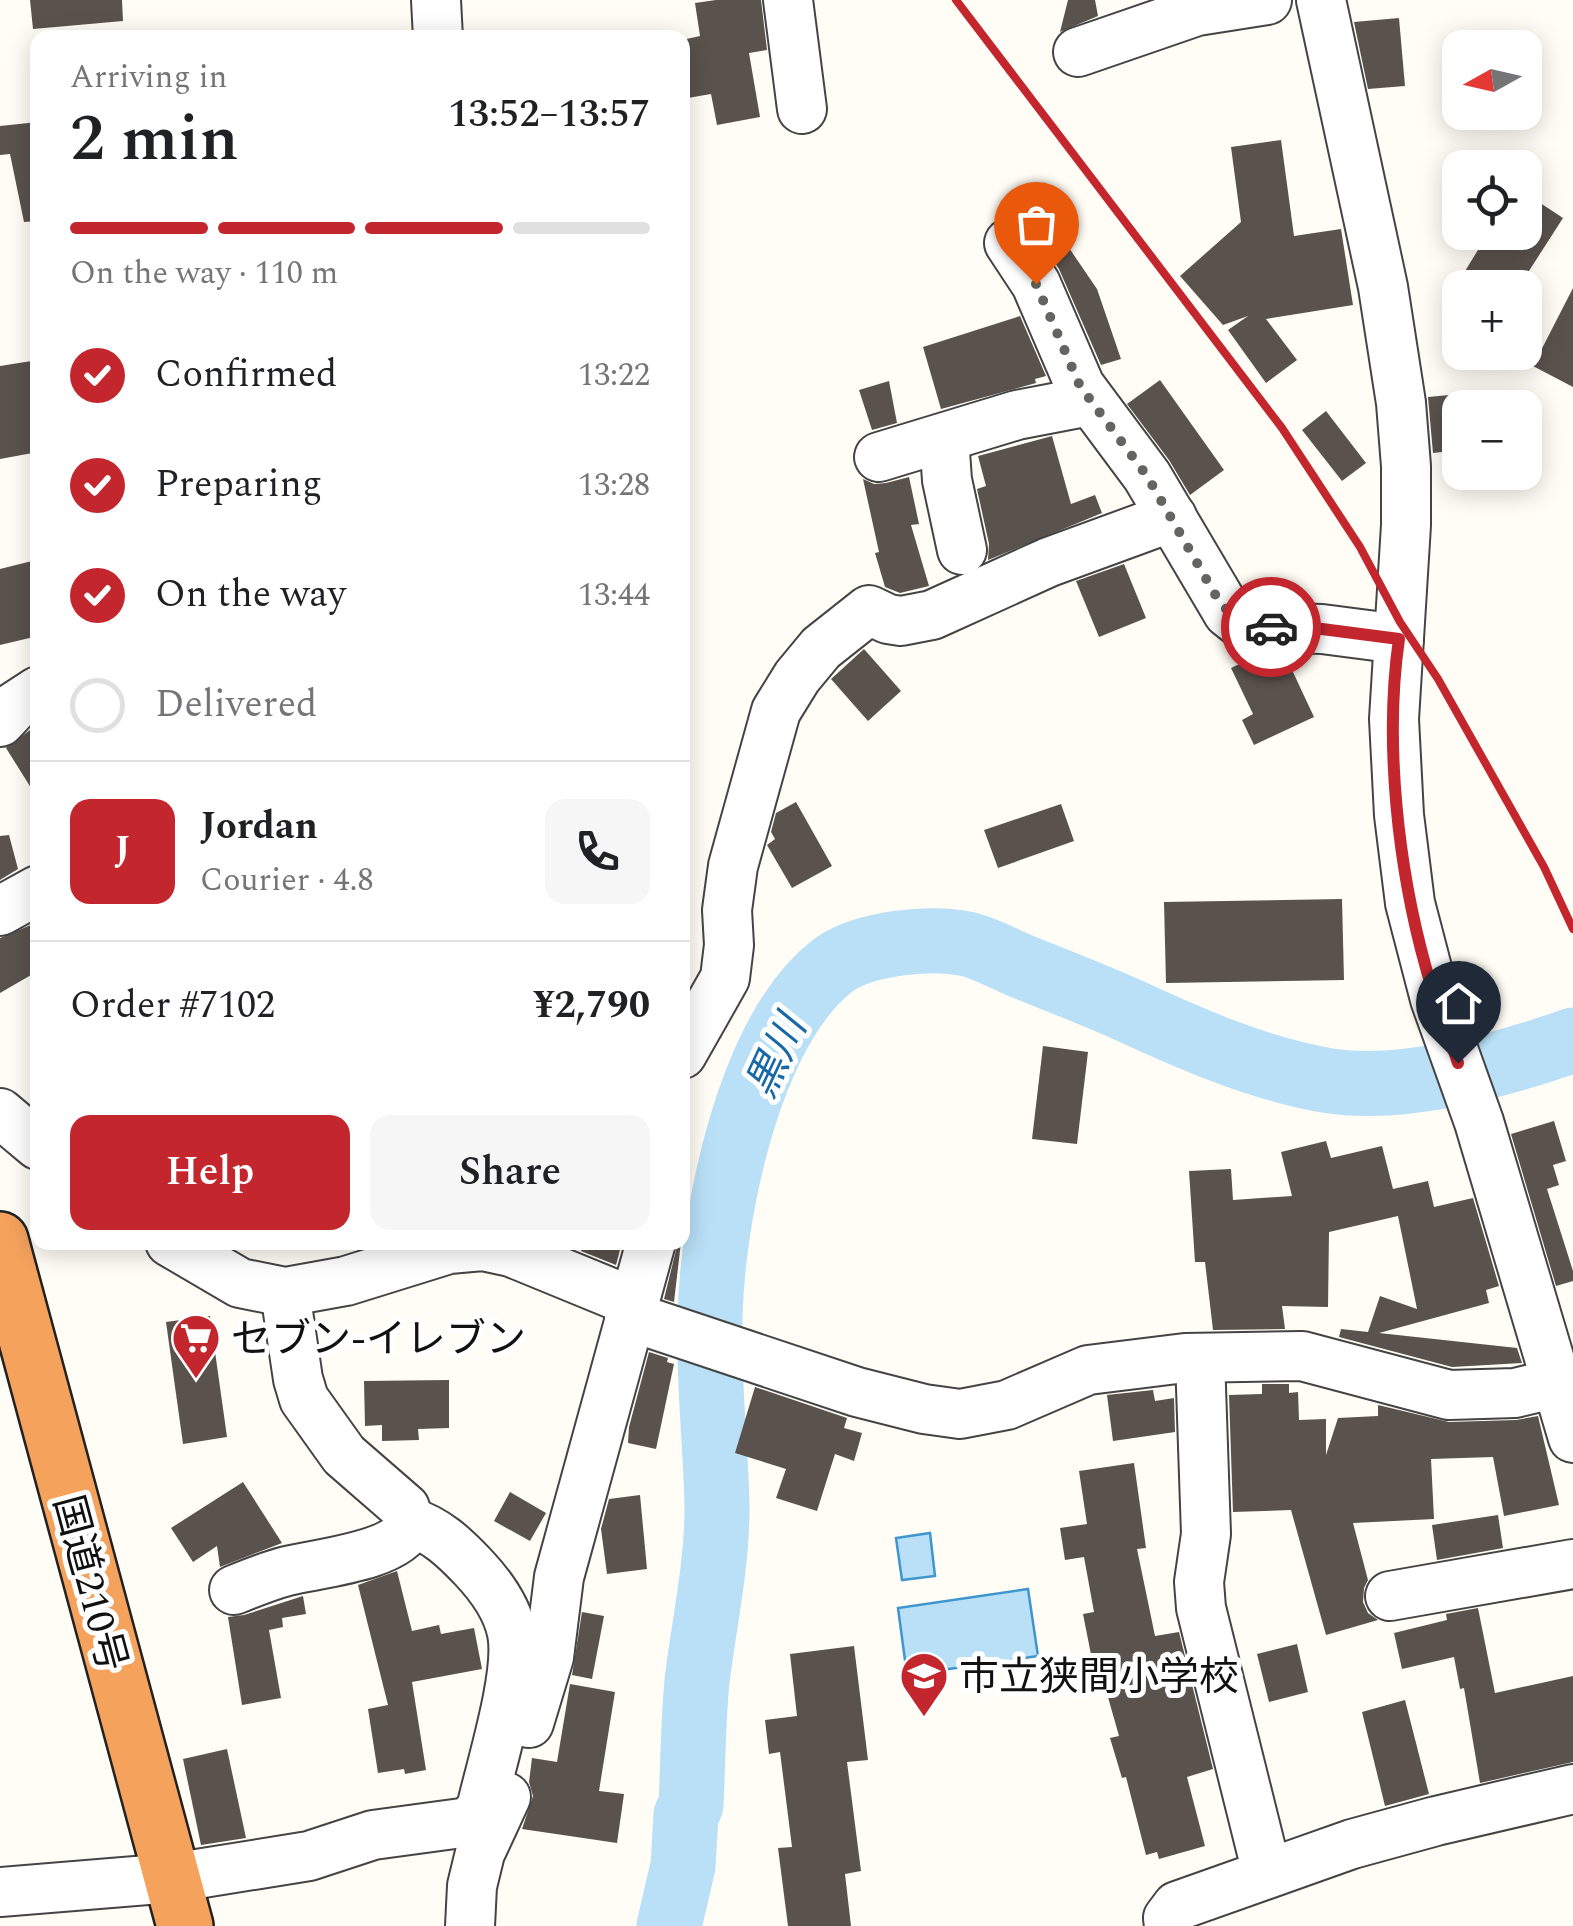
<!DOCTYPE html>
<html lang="en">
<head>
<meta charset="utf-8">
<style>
	:root { --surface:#fff; --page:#f6f6f6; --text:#202124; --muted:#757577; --line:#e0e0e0; --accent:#c4262e }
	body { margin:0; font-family:Spectral,"Noto Sans JP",serif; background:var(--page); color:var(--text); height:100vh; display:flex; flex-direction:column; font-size:38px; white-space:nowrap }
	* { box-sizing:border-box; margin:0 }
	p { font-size:32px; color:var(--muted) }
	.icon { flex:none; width:55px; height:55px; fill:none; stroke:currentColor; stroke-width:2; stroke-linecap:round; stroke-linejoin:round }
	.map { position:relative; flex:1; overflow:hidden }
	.details { position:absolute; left:30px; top:30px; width:660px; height:1220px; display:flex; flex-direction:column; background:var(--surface); border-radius:20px; box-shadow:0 5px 25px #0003 }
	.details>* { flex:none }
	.needle { width:65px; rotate:262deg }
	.fabs { position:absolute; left:1442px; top:30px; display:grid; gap:20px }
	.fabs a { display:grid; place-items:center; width:100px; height:100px; border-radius:20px; background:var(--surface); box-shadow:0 5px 25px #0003; font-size:50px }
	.pin { position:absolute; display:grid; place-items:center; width:85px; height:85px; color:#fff; margin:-102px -42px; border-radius:50% 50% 50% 0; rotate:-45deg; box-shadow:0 0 10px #0007 }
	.pin .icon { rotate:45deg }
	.courier { position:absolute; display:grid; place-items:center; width:100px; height:100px; margin:-50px; border:8px solid #c4262e; border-radius:50%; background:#fff; color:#222; box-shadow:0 2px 12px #0007 }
	.overview em { font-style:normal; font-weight:600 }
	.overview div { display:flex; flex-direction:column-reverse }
	.overview { display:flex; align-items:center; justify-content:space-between; height:170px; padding:0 40px }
	h1 { font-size:65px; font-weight:600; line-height:75px }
	.bar { display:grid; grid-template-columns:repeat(4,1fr); gap:15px 10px; align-content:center; height:120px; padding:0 40px }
	.bar i { height:12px; border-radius:8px; background:var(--line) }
	.bar .active { background:var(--accent) }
	.bar p { grid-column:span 4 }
	.line { display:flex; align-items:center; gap:25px; padding:0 40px; border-top:2px solid var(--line) }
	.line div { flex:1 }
	.round { display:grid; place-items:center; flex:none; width:105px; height:105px; border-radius:20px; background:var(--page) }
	ol { padding:0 40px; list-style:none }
	li { display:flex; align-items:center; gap:30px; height:110px }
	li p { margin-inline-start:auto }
	li .icon { padding:10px; border-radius:50%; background:var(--accent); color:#fff; stroke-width:4 }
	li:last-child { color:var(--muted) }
	li i { width:55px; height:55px; border:5px solid var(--line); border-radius:50% }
	.action { display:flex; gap:20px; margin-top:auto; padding:20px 40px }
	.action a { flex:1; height:115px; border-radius:20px; background:var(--accent); color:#fff; font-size:40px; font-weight:600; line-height:115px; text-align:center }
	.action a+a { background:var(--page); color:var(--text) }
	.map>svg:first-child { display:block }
	.water { fill:#b9e0f7; stroke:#3f96cf; stroke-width:2.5 }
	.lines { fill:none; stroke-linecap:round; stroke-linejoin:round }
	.river { stroke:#b9e0f7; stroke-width:65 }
	.building { fill:#5a524d }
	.minor-casing { stroke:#444; stroke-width:52 }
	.highway-casing { stroke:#222; stroke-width:60 }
	.minor { stroke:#fff; stroke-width:48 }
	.highway { stroke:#f5a25d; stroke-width:55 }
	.rail { stroke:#c4262e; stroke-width:8 }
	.done { stroke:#646461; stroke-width:10; stroke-dasharray:0 18 }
	.route { stroke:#c4262e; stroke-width:12 }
	.labels { text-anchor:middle; stroke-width:10; stroke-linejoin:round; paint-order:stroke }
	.poi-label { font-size:40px; fill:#111; stroke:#fff; text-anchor:start }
	.street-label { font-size:40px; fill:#111; stroke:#fff }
	.water-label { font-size:42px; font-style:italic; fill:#1768a6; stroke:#fff }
</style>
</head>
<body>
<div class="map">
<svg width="1573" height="1926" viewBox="0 0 1573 1926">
	<rect width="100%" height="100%" fill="#fffdf5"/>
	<g class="water">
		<path d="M 930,1533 L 935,1576 L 902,1580 L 896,1538 Z"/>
		<path d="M 1028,1589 L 1038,1656 L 907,1675 L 898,1608 Z"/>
	</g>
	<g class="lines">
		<path class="river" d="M 669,1926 L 683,1866 L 686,1815 L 691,1805 C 693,1764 693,1722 697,1681 C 704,1623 717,1567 717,1508 C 716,1445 708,1382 710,1318 C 712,1217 748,1033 831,967 C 861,943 930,936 967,944 C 985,948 1004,959 1021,966 C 1056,980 1092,994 1128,1010 C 1193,1040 1259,1069 1330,1081 C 1404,1092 1503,1065 1573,1040"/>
	</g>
	<g class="building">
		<path d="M 30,0 L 122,0 L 123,21 L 33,29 Z"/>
		<path d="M 716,0 L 761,0 L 767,50 L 749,53 L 760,117 L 717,125 L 711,94 L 682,99 L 682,40 L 700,36 L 695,3 Z"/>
		<path d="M 1068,0 L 1095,0 L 1098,16 L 1060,32 Z"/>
		<path d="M 1399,18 L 1405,86 L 1368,89 L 1354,22 Z"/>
		<path d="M 38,122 L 38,221 L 24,222 L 10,154 L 0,155 L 0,126 Z"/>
		<path d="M 1281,140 L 1294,236 L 1341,229 L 1353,305 L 1266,319 L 1297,360 L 1266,383 L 1228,330 L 1248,316 L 1223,325 L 1180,276 L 1241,222 L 1231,147 Z"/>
		<path d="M 1525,193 L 1563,218 L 1518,288 L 1480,288 L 1462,276 L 1489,232 L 1525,232 Z"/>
		<path d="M 1035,198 L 1097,289 L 1121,359 L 1101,365 L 1059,269 L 1031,227 L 1022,219 L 1009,216 Z"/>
		<path d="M 1573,288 L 1573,387 L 1533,366 Z"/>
		<path d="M 1020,316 L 1046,376 L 1035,379 L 1036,383 L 941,409 L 923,347 Z"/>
		<path d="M 38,360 L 38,452 L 0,459 L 0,366 Z"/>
		<path d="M 1160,380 L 1224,470 L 1190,495 L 1169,460 L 1127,404 Z"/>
		<path d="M 889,381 L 897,423 L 872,430 L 859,390 Z"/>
		<path d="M 1460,394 L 1460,450 L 1433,453 L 1428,397 Z"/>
		<path d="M 1326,411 L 1366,463 L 1342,481 L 1302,430 Z"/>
		<path d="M 1052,436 L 1071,504 L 1095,495 L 1102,513 L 988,560 L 989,544 L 977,489 L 986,486 L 978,456 Z"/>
		<path d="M 909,477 L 919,524 L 911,525 L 929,586 L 900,593 L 885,587 L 875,553 L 879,552 L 863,479 L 874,484 L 886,483 Z"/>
		<path d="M 32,561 L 38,585 L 38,636 L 0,645 L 0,569 Z"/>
		<path d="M 1124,564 L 1146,618 L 1099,637 L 1076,581 Z"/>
		<path d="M 864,649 L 901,691 L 868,721 L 831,679 Z"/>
		<path d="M 1258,655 L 1285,655 L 1314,717 L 1254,745 L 1242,720 L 1253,714 L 1231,668 Z"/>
		<path d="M 38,724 L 38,799 L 6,748 Z"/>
		<path d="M 796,802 L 832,866 L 792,888 L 767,845 L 775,839 L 771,832 L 776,813 Z"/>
		<path d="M 1061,804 L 1074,841 L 998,868 L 984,830 Z"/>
		<path d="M 9,835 L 18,869 L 0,880 L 0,836 Z"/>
		<path d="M 1342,899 L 1344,980 L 1166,983 L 1164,902 Z"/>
		<path d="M 38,922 L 38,971 L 0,993 L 0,938 Z"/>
		<path d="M 1043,1046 L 1088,1052 L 1077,1144 L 1032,1139 Z"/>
		<path d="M 1554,1121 L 1566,1161 L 1553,1165 L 1559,1185 L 1547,1189 L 1573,1271 L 1573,1281 L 1556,1286 L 1511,1134 Z"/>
		<path d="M 1326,1141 L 1331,1158 L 1382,1146 L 1393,1189 L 1428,1181 L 1434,1207 L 1473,1198 L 1499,1286 L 1486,1290 L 1489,1303 L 1379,1333 L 1517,1348 L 1522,1363 L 1452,1367 L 1339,1337 L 1341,1329 L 1368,1332 L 1380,1296 L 1417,1309 L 1398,1216 L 1329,1232 L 1328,1307 L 1282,1306 L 1285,1329 L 1213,1330 L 1205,1262 L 1195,1262 L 1189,1171 L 1231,1169 L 1233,1200 L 1292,1196 L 1281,1152 Z"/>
		<path d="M 583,1242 L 622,1242 L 616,1265 L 581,1251 Z"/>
		<path d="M 678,1242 L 681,1242 L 674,1302 L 664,1299 Z"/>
		<path d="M 210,1316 L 227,1437 L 183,1444 L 166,1322 Z"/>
		<path d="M 649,1352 L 668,1358 L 667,1362 L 674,1364 L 656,1449 L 628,1443 L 629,1427 Z"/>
		<path d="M 449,1380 L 449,1428 L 418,1429 L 419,1440 L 382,1441 L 382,1425 L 365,1426 L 364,1381 Z"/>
		<path d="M 1262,1384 L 1289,1384 L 1289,1393 L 1298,1392 L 1299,1420 L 1326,1419 L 1326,1455 L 1338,1418 L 1378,1416 L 1378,1405 L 1449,1422 L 1516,1420 L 1538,1416 L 1559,1505 L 1504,1516 L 1493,1457 L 1431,1459 L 1434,1519 L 1353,1523 L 1368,1580 L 1364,1588 L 1363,1602 L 1368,1613 L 1378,1620 L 1326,1635 L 1291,1510 L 1233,1512 L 1229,1395 L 1262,1394 Z"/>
		<path d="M 755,1387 L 847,1418 L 844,1428 L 862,1433 L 854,1461 L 835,1454 L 817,1511 L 776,1498 L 786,1469 L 735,1453 Z"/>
		<path d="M 1153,1390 L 1155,1401 L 1174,1398 L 1175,1432 L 1113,1441 L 1107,1395 Z"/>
		<path d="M 1134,1463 L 1146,1548 L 1137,1549 L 1155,1636 L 1179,1632 L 1213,1769 L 1187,1777 L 1205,1846 L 1159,1859 L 1157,1852 L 1146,1855 L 1126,1777 L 1122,1778 L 1110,1738 L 1119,1736 L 1104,1683 L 1097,1685 L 1083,1614 L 1094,1612 L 1084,1557 L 1065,1560 L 1060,1528 L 1087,1524 L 1079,1471 Z"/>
		<path d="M 243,1482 L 282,1543 L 220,1567 L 217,1546 L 193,1562 L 171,1528 Z"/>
		<path d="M 510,1492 L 546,1513 L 530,1541 L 494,1521 Z"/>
		<path d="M 640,1495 L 647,1569 L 607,1574 L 601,1529 L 609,1499 Z"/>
		<path d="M 1498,1515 L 1503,1548 L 1437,1560 L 1432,1525 Z"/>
		<path d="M 397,1571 L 412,1631 L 439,1625 L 441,1634 L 474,1628 L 482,1669 L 412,1682 L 426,1770 L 405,1774 L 404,1769 L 378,1773 L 368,1709 L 388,1705 L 358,1585 Z"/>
		<path d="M 303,1596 L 306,1614 L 282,1618 L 283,1627 L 269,1630 L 281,1698 L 242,1705 L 228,1617 L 244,1615 Z"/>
		<path d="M 1478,1608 L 1495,1693 L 1573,1676 L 1573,1762 L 1480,1783 L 1464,1688 L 1460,1689 L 1454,1657 L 1402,1669 L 1394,1633 L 1447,1620 L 1446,1614 Z"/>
		<path d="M 582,1612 L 604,1616 L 592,1679 L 572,1675 Z"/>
		<path d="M 1297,1644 L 1308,1692 L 1269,1702 L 1257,1654 Z"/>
		<path d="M 854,1646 L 868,1760 L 847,1762 L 861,1871 L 845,1874 L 851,1926 L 788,1926 L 778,1848 L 792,1847 L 780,1752 L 769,1754 L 765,1720 L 797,1716 L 790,1654 Z"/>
		<path d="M 570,1684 L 615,1692 L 599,1791 L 624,1794 L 617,1843 L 522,1829 L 533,1796 L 529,1782 L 532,1758 L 557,1762 Z"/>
		<path d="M 1405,1700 L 1429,1794 L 1385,1806 L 1362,1712 Z"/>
		<path d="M 227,1749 L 246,1838 L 201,1845 L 183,1759 Z"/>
	</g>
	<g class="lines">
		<g class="minor-casing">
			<g id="minor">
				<path d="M 436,0 L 438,38"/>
				<path d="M 788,0 L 802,109"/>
				<path d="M 1321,0 L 1383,287 L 1401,403 L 1406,466 L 1406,525 L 1394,719 L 1399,815 L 1410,903 L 1435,999 L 1479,1122 L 1573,1438"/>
				<path d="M 1078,52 L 1197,11 L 1267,0"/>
				<path d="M 1009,243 L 1036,284 L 1080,386 L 1147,476 L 1228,613 L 1242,624 L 1253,627 L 1322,629 L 1399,639"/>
				<path d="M 944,438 L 947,480 L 962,550"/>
				<path d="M 879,457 L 1017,415 L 1090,401"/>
				<path d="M 0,722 L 15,706 L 38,691"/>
				<path d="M 0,911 L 38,890"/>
				<path d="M 682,1054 L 725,978 L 729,945 L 727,910 L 733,866 L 776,711 L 797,677 L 821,648 L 869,610 L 888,619 L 901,621 L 932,615 L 1049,562 L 1172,517"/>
				<path d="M 0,1113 L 38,1145"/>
				<path d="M 170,1242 L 240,1283 L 285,1292 L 346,1281 L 449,1249 L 483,1246 L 511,1252 L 633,1302"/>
				<path d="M 629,1316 L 857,1392 L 924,1409 L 960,1414 L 1007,1405 L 1088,1370 L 1185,1358 L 1302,1356 L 1449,1395 L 1515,1393 L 1573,1379"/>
				<path d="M 1200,1358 L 1206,1534 L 1199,1582 L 1201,1608 L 1267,1873"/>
				<path d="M 234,1590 C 251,1583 268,1576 287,1571 C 319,1563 395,1557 410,1526 L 405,1508 L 344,1455 L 304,1399 L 298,1379 L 285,1292"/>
				<path d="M 1390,1596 L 1573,1564"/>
				<path d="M 529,1723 L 549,1657 L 559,1577 L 651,1242"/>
				<path d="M 0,1892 L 172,1878 L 309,1856 L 373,1835 L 469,1822 L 481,1809 C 491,1765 520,1674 512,1633 C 507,1608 490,1585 473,1567 C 454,1547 436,1530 410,1522"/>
				<path d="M 470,1926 L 472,1886 L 480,1853 L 506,1797"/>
				<path d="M 1169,1926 L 1168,1918 L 1177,1906 L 1352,1844 L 1436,1821 L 1573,1789"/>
			</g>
		</g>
		<g class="highway-casing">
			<path id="highway" d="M 0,1240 L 185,1926"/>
		</g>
		<use href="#minor" class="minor"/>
		<use href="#highway" class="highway"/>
		<path class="rail" d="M 956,0 L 1282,428 L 1360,547 L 1400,622 L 1438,679 L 1544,867 L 1573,929"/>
	</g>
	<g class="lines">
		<path class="done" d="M 1036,284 L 1080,386 L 1147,476 L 1220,603 L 1242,624 L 1271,627"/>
		<path class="route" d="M 1271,627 L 1322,629 L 1399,639 C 1384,742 1398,868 1426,968 C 1435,1000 1447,1031 1458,1063"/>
	</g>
	<defs>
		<g id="supermarket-pin" transform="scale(2.5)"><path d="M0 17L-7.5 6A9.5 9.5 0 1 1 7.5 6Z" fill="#c4262e" stroke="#fff"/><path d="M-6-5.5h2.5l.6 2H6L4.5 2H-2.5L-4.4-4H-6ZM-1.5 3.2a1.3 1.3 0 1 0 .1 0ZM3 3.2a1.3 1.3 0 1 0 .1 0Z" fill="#fff"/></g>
		<g id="school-pin" transform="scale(2.5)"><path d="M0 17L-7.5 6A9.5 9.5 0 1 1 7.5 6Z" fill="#c4262e" stroke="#fff"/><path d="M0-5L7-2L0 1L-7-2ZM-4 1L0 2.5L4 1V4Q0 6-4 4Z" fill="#fff"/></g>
	</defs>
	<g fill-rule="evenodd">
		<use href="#supermarket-pin" x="196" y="1338"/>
		<use href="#school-pin" x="924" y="1676"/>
	</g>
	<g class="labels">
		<g class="poi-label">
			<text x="231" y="1352">セブン-イレブン</text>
			<text x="959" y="1690">市立狭間小学校</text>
		</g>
		<g class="street-label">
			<text transform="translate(91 1583) rotate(75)" y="14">国道210号</text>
		</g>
		<g class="water-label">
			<text transform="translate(775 1056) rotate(-65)" y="15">黒川</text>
		</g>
	</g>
</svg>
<div class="fabs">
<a><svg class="needle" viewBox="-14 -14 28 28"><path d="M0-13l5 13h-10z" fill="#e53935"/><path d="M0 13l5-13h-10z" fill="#757577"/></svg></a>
<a><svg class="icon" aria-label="locate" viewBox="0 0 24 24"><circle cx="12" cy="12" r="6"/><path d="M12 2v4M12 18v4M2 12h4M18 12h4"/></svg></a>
<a>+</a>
<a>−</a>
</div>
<div class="pin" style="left:1036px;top:284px;background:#ea580c"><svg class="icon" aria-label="bag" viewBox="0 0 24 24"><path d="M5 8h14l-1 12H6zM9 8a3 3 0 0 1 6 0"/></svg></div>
<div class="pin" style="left:1458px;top:1063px;background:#1f2937"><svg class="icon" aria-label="home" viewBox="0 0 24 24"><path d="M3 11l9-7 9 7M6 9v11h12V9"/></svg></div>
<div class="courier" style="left:1271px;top:627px"><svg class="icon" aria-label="car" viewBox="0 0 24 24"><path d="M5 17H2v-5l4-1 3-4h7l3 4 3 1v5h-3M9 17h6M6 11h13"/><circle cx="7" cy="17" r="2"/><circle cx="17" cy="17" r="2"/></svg></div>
<section class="details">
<div class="overview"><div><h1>2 min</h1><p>Arriving in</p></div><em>13:52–13:57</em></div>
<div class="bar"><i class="active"></i><i class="active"></i><i class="active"></i><i></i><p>On the way · 110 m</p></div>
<ol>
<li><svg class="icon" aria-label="check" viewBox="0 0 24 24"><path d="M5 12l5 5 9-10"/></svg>Confirmed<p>13:22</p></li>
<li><svg class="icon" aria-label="check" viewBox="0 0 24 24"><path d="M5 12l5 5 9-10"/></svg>Preparing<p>13:28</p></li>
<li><svg class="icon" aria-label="check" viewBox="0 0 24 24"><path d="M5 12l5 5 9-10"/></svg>On the way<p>13:44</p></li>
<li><i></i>Delivered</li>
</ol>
<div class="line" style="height:180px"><b class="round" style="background:var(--accent);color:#fff">J</b><div><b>Jordan</b><p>Courier · 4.8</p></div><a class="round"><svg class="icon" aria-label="phone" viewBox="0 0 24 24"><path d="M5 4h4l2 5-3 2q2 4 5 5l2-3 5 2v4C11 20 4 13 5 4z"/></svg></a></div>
<div class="line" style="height:130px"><div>Order #7102</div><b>¥2,790</b></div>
<div class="action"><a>Help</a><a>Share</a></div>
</section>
</div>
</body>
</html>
